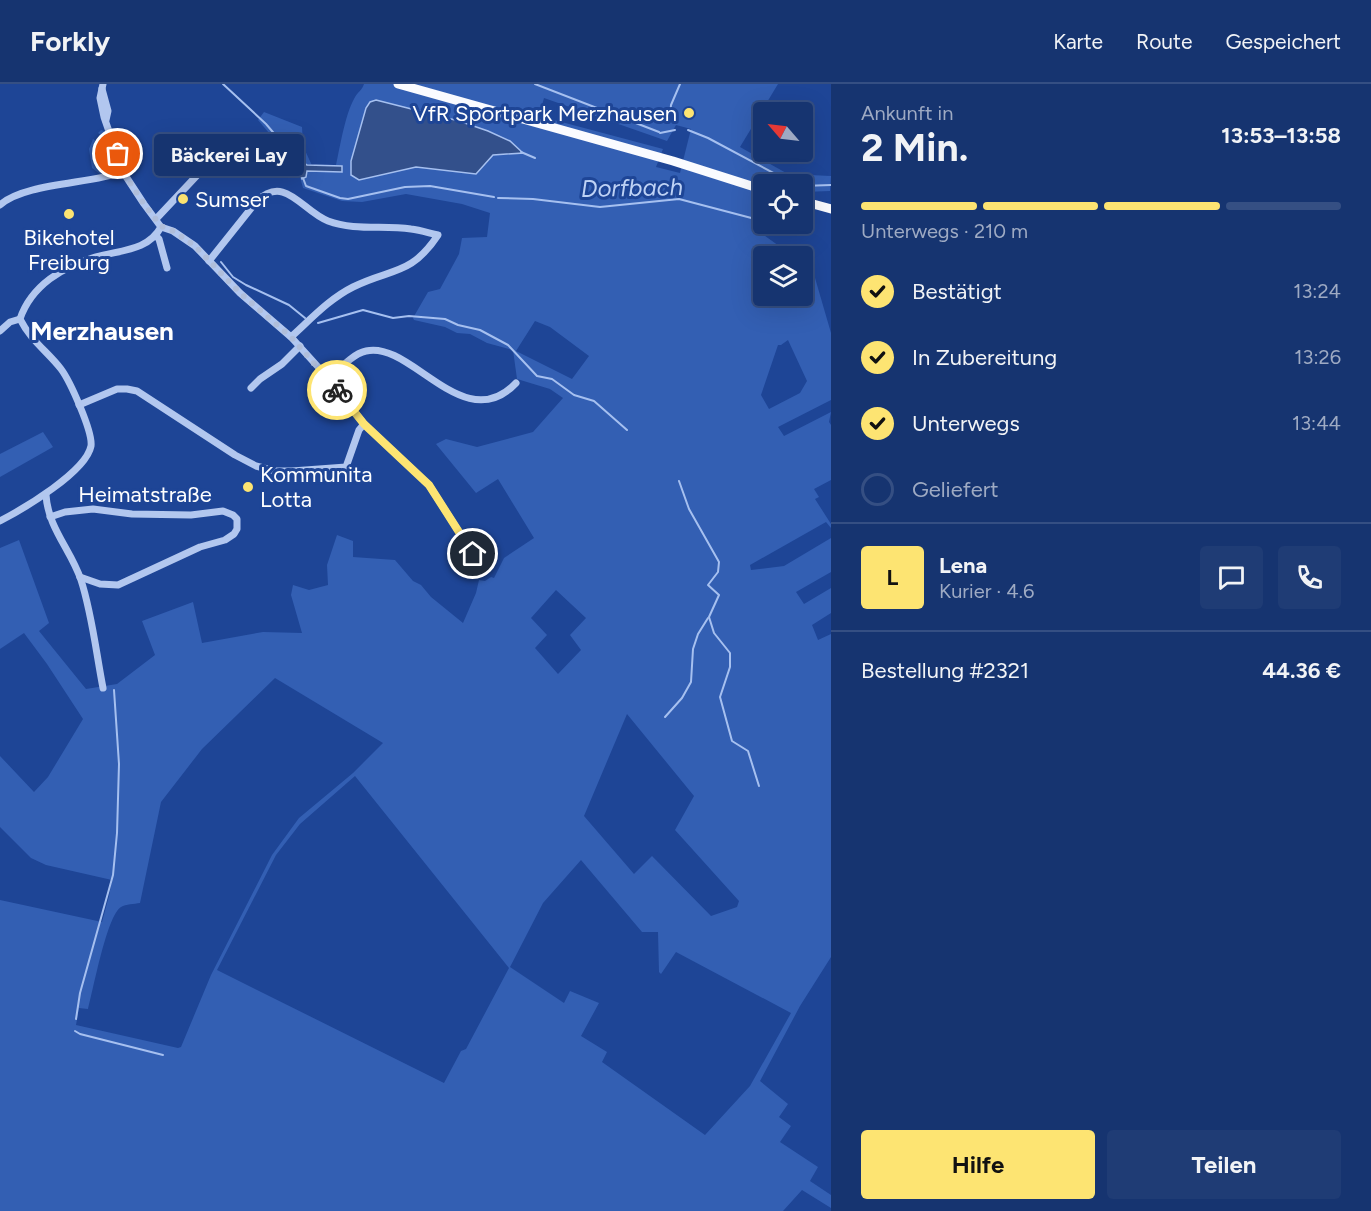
<!DOCTYPE html>
<html lang="de">
<head>
<meta charset="utf-8">
<style>
	:root { --surface:#163470; --page:#1f3c75; --text:#f1f3f6; --muted:#9eaac3; --line:#354f83; --accent:#fde472 }
	body { margin:0; font-family:Figtree,sans-serif; background:var(--page); color:var(--text); height:100vh; display:flex; flex-direction:column; font-size:22px; white-space:nowrap }
	* { box-sizing:border-box; margin:0 }
	p { font-size:20px; color:var(--muted) }
	.icon { flex:none; width:33px; height:33px; fill:none; stroke:currentColor; stroke-width:2; stroke-linecap:round; stroke-linejoin:round }
	.map { position:relative; flex:1; overflow:hidden }
	.panel { display:flex; flex-direction:column; background:var(--surface); width:540px }
	.panel>* { flex:none }
	.needle { width:39px; rotate:298deg }
	.tools { position:absolute; left:753px; top:18px; display:grid; gap:12px }
	.tools a { display:grid; place-items:center; width:60px; height:60px; border-radius:6px; background:var(--surface); box-shadow:0 6px 24px #0002,0 0 0 2px var(--line); font-size:30px }
	.pin { position:absolute; display:grid; place-items:center; width:51px; height:51px; color:#fff; margin:-26px; border:3px solid #fff; border-radius:50%; box-shadow:0 2px 6px #0007 }
	.courier { position:absolute; display:grid; place-items:center; width:60px; height:60px; margin:-30px; border:4px solid #fde472; border-radius:50%; background:#fff; color:#222; box-shadow:0 2px 8px #0007 }
	.bubble { position:absolute; height:42px; border-radius:6px; background:var(--surface); box-shadow:0 6px 24px #0002,0 0 0 2px var(--line); font-size:20px; font-weight:700; line-height:42px; text-align:center }
	.overview em { font-style:normal; font-weight:700 }
	.overview div { display:flex; flex-direction:column-reverse }
	.overview { display:flex; align-items:center; justify-content:space-between; height:102px; padding:0 30px }
	h1 { font-size:39px; font-weight:700; line-height:45px }
	.bar { display:grid; grid-template-columns:repeat(4,1fr); gap:9px 6px; align-content:center; height:72px; padding:0 30px }
	.bar i { height:8px; border-radius:4px; background:var(--line) }
	.bar .selected { background:var(--accent) }
	.bar p { grid-column:span 4 }
	.line { display:flex; align-items:center; gap:15px; padding:0 30px; border-top:2px solid var(--line) }
	.line div { flex:1 }
	.round { display:grid; place-items:center; flex:none; width:63px; height:63px; border-radius:6px; background:var(--page) }
	ol { padding:0 30px; list-style:none }
	li { display:flex; align-items:center; gap:18px; height:66px }
	li p { margin-inline-start:auto }
	li .icon { padding:6px; border-radius:50%; background:var(--accent); color:#111; stroke-width:4 }
	li:last-child { color:var(--muted) }
	li i { width:33px; height:33px; border:3px solid var(--line); border-radius:50% }
	.action { display:flex; gap:12px; margin-top:auto; padding:12px 30px }
	.action a { flex:1; height:69px; border-radius:6px; background:var(--accent); color:#111; font-size:24px; font-weight:700; line-height:69px; text-align:center }
	.action a+a { background:var(--page); color:var(--text) }
	header { display:flex; align-items:center; gap:36px; box-sizing:border-box; height:84px; padding:0 30px; background:var(--surface); border-bottom:2px solid var(--line) }
	header strong { font-size:28px }
	nav { display:flex; gap:33px; margin-inline-start:auto; font-size:21px }
	main { display:flex; flex:1; min-height:0 }
	.map>svg:first-child { display:block }
	.green { fill:#335fb3; fill-rule:evenodd }
	.water { fill:#33508b; stroke:#a6c0f0; stroke-width:1.5 }
	.lines { fill:none; stroke-linecap:round; stroke-linejoin:round }
	.stream { stroke:#a6c0f0; stroke-width:2 }
	.minor { stroke:#b2c7ef; stroke-width:7 }
	.major { stroke:#fafbff; stroke-width:9 }
	.done { stroke:#b0beda; stroke-width:6; stroke-dasharray:0 10.8 }
	.route { stroke:#fde472; stroke-width:8 }
	.poi-dot { fill:#fde472; stroke:#1e4596; stroke-width:2 }
	.labels { text-anchor:middle; stroke-width:6; stroke-linejoin:round; paint-order:stroke }
	.poi-label { font-size:22px; fill:#fff; stroke:#1e4596; text-anchor:start }
	.street-label { font-size:22px; fill:#fff; stroke:#1e4596 }
	.water-label { font-size:24px; font-style:italic; fill:#bed2f5; stroke:#1e4596 }
	.quarter-label { font-size:26px; font-weight:bold; fill:#fff; stroke:#1e4596 }
</style>
</head>
<body>
<header>
<strong>Forkly</strong>
<nav><a>Karte</a><a>Route</a><a>Gespeichert</a></nav>
</header>
<main>
<div class="map">
<svg width="831" height="1127" viewBox="0 0 831 1127">
	<rect width="100%" height="100%" fill="#1e4596"/>
	<g class="green">
		<path d="M 364,0 L 778,0 L 740,63 L 788,90 L 831,92 L 830,107 L 803,108 L 802,100 L 764,100 L 757,112 L 763,113 L 764,140 L 769,140 L 761,149 L 793,172 L 764,172 L 764,212 L 802,212 L 803,180 L 813,187 L 831,249 L 831,316 L 778,343 L 784,352 L 831,328 L 829,338 L 831,341 L 831,396 L 814,405 L 819,413 L 815,415 L 831,440 L 831,444 L 826,438 L 750,481 L 751,486 L 784,482 L 831,454 L 831,488 L 796,508 L 804,520 L 831,504 L 831,529 L 812,541 L 818,556 L 831,550 L 831,873 L 800,922 L 760,997 L 788,1020 L 779,1033 L 791,1042 L 780,1058 L 818,1083 L 810,1097 L 831,1111 L 831,1124 L 802,1106 L 783,1127 L 0,1127 L 0,816 L 102,838 L 109,812 L 112,796 L 46,781 L 31,774 L 0,743 L 0,672 L 34,708 L 48,693 L 83,635 L 47,580 L 24,549 L 0,565 L 0,464 L 19,456 L 49,539 L 39,547 L 86,605 L 117,600 L 155,571 L 142,537 L 193,518 L 202,559 L 263,548 L 302,549 L 291,511 L 293,501 L 309,506 L 328,501 L 327,481 L 337,451 L 353,457 L 353,473 L 395,476 L 413,497 L 421,501 L 431,513 L 463,539 L 476,509 L 479,496 L 485,497 L 491,493 L 494,494 L 504,474 L 534,454 L 498,395 L 476,409 L 436,360 L 446,355 L 477,363 L 533,348 L 563,314 L 550,305 L 517,295 L 513,266 L 487,259 L 470,250 L 457,249 L 445,243 L 414,236 L 413,234 L 428,208 L 440,205 L 459,170 L 462,154 L 487,153 L 490,129 L 462,120 L 406,110 L 362,118 L 342,117 L 303,104 L 297,82 L 258,36 L 264,28 L 302,43 L 303,62 L 315,88 L 341,88 L 342,82 L 336,81 C 340,63 345,31 354,15 C 357,8 362,7 364,0 ZM 544,14 L 667,57 L 676,41 L 691,45 L 680,89 L 656,83 L 663,65 L 539,32 ZM 535,237 L 550,243 L 589,272 L 572,295 L 516,267 ZM 788,256 L 807,297 L 800,309 L 769,325 L 761,311 L 778,261 L 781,261 ZM 556,506 L 586,534 L 570,551 L 581,566 L 558,590 L 535,564 L 547,551 L 531,534 ZM 275,594 L 383,659 L 353,689 L 299,734 L 272,771 L 211,891 L 181,963 L 178,964 L 76,941 L 79,924 L 88,925 C 93,907 107,831 121,823 C 126,820 134,820 140,819 L 161,718 L 202,665 ZM 627,630 L 694,712 L 675,746 L 739,817 L 737,823 L 711,832 L 652,772 L 634,790 L 584,732 ZM 355,692 L 509,884 L 466,965 L 461,967 L 444,999 L 217,886 L 276,771 L 300,740 ZM 581,776 L 642,848 L 658,848 L 659,888 L 661,890 L 676,868 L 791,929 L 750,1002 L 705,1051 L 602,978 L 607,968 L 581,952 L 599,919 L 570,907 L 564,919 L 510,883 L 543,819 Z"/>
		<path d="M 101,46 L 105,47 C 110,62 125,87 100,90 L 92,84 L 89,65 L 93,55 L 97,58 L 101,51 L 98,49 Z"/>
		<path d="M 43,348 L 53,363 L 0,393 L 0,370 Z"/>
	</g>
	<g class="water">
		<path d="M 376,16 L 459,37 L 488,47 L 510,57 L 523,69 L 493,71 L 476,90 L 416,83 L 359,96 L 351,91 L 351,77 L 366,24 L 370,18 Z"/>
		<path d="M 300,77 L 307,81 L 342,82 L 342,88 L 307,87 L 306,93 L 302,95 L 297,81 Z"/>
	</g>
	<g class="lines">
		<g class="stream">
			<path d="M 223,0 L 266,40 L 301,81"/>
			<path d="M 535,0 L 659,48"/>
			<path d="M 670,31 L 671,21 L 680,0"/>
			<path d="M 688,46 L 708,54 L 794,100"/>
			<path d="M 660,49 L 675,46"/>
			<path d="M 521,68 L 535,74"/>
			<path d="M 303,94 L 306,102 L 340,114 L 348,115 L 405,103 L 430,102 L 494,113"/>
			<path d="M 802,102 L 831,101"/>
			<path d="M 498,114 L 533,115 L 600,123 L 679,115 L 759,136 L 764,134"/>
			<path d="M 221,178 L 233,193 L 246,201 L 289,221 L 305,234"/>
			<path d="M 318,239 L 363,226 L 393,234 L 409,232 L 445,235 L 458,241 L 480,246 L 508,261 L 537,292 L 552,295 L 574,311 L 594,317 L 627,346"/>
			<path d="M 679,397 L 689,425 L 719,478 L 718,488 L 708,501 L 719,511 L 709,533 L 714,549 L 730,569 L 730,583 L 720,613 L 732,657 L 748,667 L 759,702"/>
			<path d="M 665,633 L 682,614 L 691,598 L 693,565 L 698,550 L 708,534"/>
			<path d="M 76,935 L 80,909 L 113,791 L 117,749 L 119,680 L 114,606"/>
			<path d="M 75,947 L 80,950 L 163,971"/>
		</g>
		<g class="minor">
			<path d="M 103,0 L 100,14 L 104,33 L 123,88 L 144,120 L 161,143"/>
			<path d="M 102,5 L 108,27 L 106,36"/>
			<path d="M 0,121 C 24,99 89,100 123,88"/>
			<path d="M 156,135 L 203,85 L 208,76"/>
			<path d="M 161,143 L 173,147 L 195,162 L 240,209 L 291,253 L 329,295 L 364,340 L 429,401 L 484,487"/>
			<path d="M 156,152 L 159,155 L 167,184"/>
			<path d="M 209,177 L 257,117 C 285,90 302,127 328,137 C 355,147 383,141 411,145 C 420,146 429,149 438,151 C 411,192 391,184 353,203 C 329,215 311,235 291,253"/>
			<path d="M 0,247 L 10,238 L 20,235"/>
			<path d="M 329,295 C 339,286 352,270 366,267 C 411,256 464,354 516,299"/>
			<path d="M 251,304 L 260,295 L 282,280 L 300,262"/>
			<path d="M 79,321 L 117,305 L 127,305 L 137,307 L 235,371 L 256,382 L 275,387 L 292,387 L 346,383 L 359,346 L 364,340"/>
			<path d="M 46,411 C 48,444 71,466 81,496 C 92,530 96,568 103,604"/>
			<path d="M 50,433 L 65,428 L 93,425 L 132,430 L 191,431 L 223,427 L 233,431 L 237,435 L 237,445 L 234,450 L 225,456 L 200,463 L 118,501 L 100,500 L 80,493"/>
			<path d="M 0,437 C 23,425 86,388 91,362 C 93,348 70,297 61,285 C 47,267 31,257 20,235 C 31,202 63,182 96,173 C 120,166 148,167 161,143"/>
		</g>
		<g class="major">
			<path d="M 398,0 L 673,77 L 764,106"/>
			<path d="M 802,117 L 831,125"/>
		</g>
	</g>
	<g class="lines">
		<path class="done" d="M 118,70 L 123,88 L 144,120 L 161,142 L 173,147 L 195,162 L 240,209 L 291,253 L 337,306"/>
		<path class="route" d="M 337,306 L 364,340 L 429,401 L 473,470"/>
	</g>
	<g class="poi-dot">
		<circle cx="689" cy="29" r="6"/>
		<circle cx="183" cy="115" r="6"/>
		<circle cx="69" cy="130" r="6"/>
		<circle cx="248" cy="403" r="6"/>
	</g>
	<g class="labels">
		<g class="poi-label">
			<text x="677" y="37" text-anchor="end">VfR Sportpark Merzhausen</text>
			<text x="195" y="123">Sumser</text>
			<text x="69" y="161" text-anchor="middle">Bikehotel<tspan x="69" dy="25">Freiburg</tspan></text>
			<text x="260" y="398">Kommunita<tspan x="260" dy="25">Lotta</tspan></text>
		</g>
		<g class="street-label">
			<text x="145" y="418">Heimatstraße</text>
		</g>
		<g class="water-label">
			<text transform="translate(632 104) rotate(-1)" y="8">Dorfbach</text>
		</g>
		<g class="quarter-label">
			<text x="102" y="256">Merzhausen</text>
		</g>
	</g>
</svg>
<div class="tools">
<a><svg class="needle" viewBox="-14 -14 28 28"><path d="M0-13l5 13h-10z" fill="#e53935"/><path d="M0 13l5-13h-10z" fill="#9eaac3"/></svg></a>
<a><svg class="icon" aria-label="locate" viewBox="0 0 24 24"><circle cx="12" cy="12" r="6"/><path d="M12 2v4M12 18v4M2 12h4M18 12h4"/></svg></a>
<a><svg class="icon" aria-label="layers" viewBox="0 0 24 24"><path d="M12 4l9 5-9 5-9-5zM3 14l9 5 9-5"/></svg></a>
</div>
<div class="pin" style="left:118px;top:70px;background:#ea580c"><svg class="icon" aria-label="bag" viewBox="0 0 24 24"><path d="M5 8h14l-1 12H6zM9 8a3 3 0 0 1 6 0"/></svg></div>
<div class="pin" style="left:473px;top:470px;background:#1f2937"><svg class="icon" aria-label="home" viewBox="0 0 24 24"><path d="M3 11l9-7 9 7M6 9v11h12V9"/></svg></div>
<div class="courier" style="left:337px;top:306px"><svg class="icon" aria-label="bike" viewBox="0 0 24 24"><circle cx="6" cy="16" r="4"/><circle cx="18" cy="16" r="4"/><path d="M6 16l4-8h5l3 8M10 8l3 8H6M13 5h3"/></svg></div>
<div class="bubble" style="left:154px;top:50px;width:150px">Bäckerei Lay</div>
</div>
<section class="panel">
<div class="overview"><div><h1>2 Min.</h1><p>Ankunft in</p></div><em>13:53–13:58</em></div>
<div class="bar"><i class="selected"></i><i class="selected"></i><i class="selected"></i><i></i><p>Unterwegs · 210 m</p></div>
<ol>
<li><svg class="icon" aria-label="check" viewBox="0 0 24 24"><path d="M5 12l5 5 9-10"/></svg>Bestätigt<p>13:24</p></li>
<li><svg class="icon" aria-label="check" viewBox="0 0 24 24"><path d="M5 12l5 5 9-10"/></svg>In Zubereitung<p>13:26</p></li>
<li><svg class="icon" aria-label="check" viewBox="0 0 24 24"><path d="M5 12l5 5 9-10"/></svg>Unterwegs<p>13:44</p></li>
<li><i></i>Geliefert</li>
</ol>
<div class="line" style="height:108px"><b class="round" style="background:var(--accent);color:#111">L</b><div><b>Lena</b><p>Kurier · 4.6</p></div><a class="round"><svg class="icon" aria-label="chat" viewBox="0 0 24 24"><path d="M4 5h16v11H9l-5 4z"/></svg></a><a class="round"><svg class="icon" aria-label="phone" viewBox="0 0 24 24"><path d="M5 4h4l2 5-3 2q2 4 5 5l2-3 5 2v4C11 20 4 13 5 4z"/></svg></a></div>
<div class="line" style="height:78px"><div>Bestellung #2321</div><b>44.36 €</b></div>
<div class="action"><a>Hilfe</a><a>Teilen</a></div>
</section>
</main>
</body>
</html>
